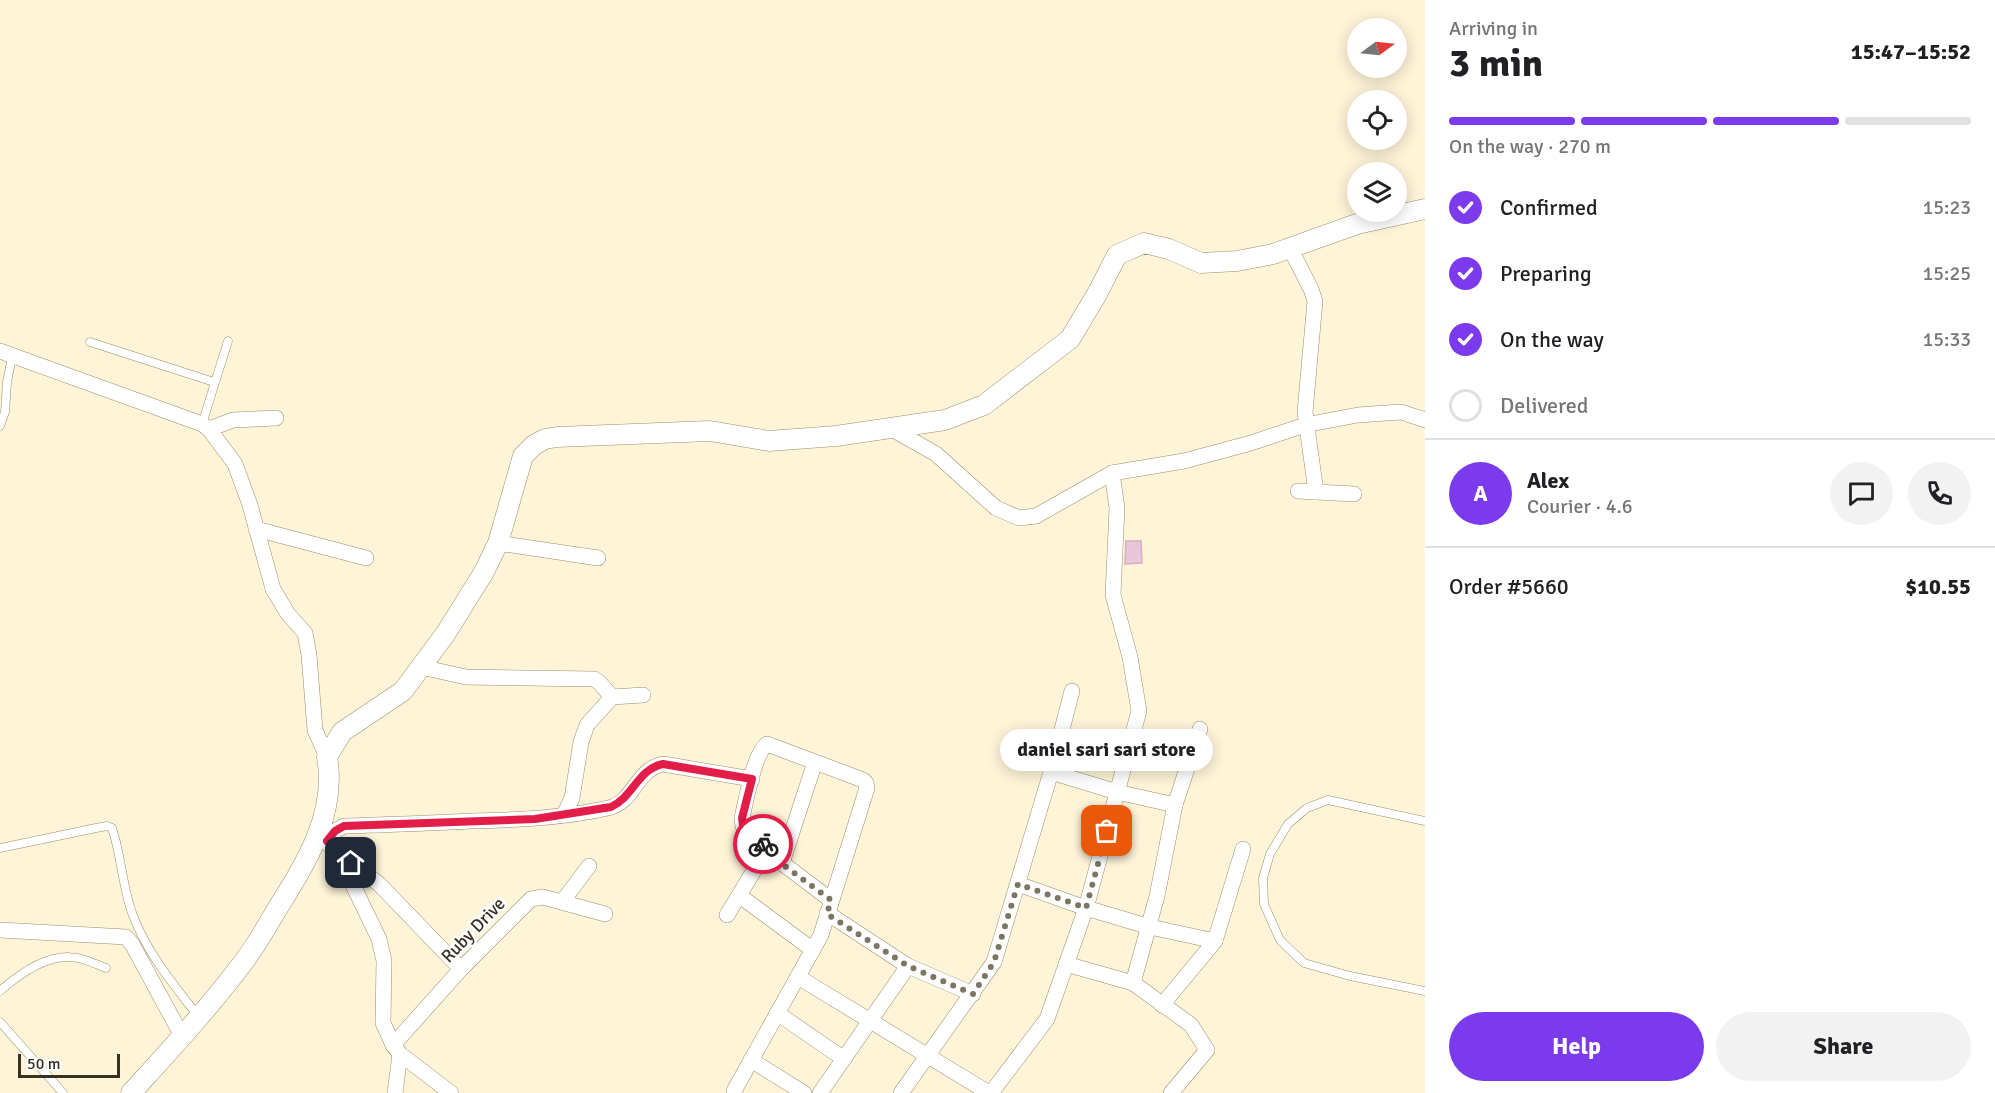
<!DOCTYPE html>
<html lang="en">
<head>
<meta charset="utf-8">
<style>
	:root { --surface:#fff; --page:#f2f2f2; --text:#202124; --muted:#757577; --line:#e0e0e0; --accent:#7c3aed }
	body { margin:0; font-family:Signika,sans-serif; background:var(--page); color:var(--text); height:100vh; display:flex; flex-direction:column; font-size:22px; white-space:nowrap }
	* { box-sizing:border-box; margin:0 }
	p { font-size:20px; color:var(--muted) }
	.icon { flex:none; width:33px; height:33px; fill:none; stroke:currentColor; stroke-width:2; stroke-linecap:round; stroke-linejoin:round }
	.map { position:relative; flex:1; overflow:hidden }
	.drawer { display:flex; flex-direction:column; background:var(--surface); width:570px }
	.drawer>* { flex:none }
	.needle { width:39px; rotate:75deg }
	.buttons { position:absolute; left:1347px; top:18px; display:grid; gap:12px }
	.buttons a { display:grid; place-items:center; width:60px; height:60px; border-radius:50%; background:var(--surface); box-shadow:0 3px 15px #0003; font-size:30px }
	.scale { position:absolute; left:18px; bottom:15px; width:102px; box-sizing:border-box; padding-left:6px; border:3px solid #363123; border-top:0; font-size:16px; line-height:21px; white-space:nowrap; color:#363123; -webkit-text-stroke:4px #fff; paint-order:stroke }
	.pin { position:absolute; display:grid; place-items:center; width:51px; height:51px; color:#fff; margin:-26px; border-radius:12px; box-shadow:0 3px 9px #0006 }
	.courier { position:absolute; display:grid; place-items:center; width:60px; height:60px; margin:-30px; border:4px solid #e11d48; border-radius:50%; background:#fff; color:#222; box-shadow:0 2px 8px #0007 }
	.bubble { position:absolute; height:42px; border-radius:21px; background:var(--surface); box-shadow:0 3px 15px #0003; font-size:20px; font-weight:700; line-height:42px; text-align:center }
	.headline em { font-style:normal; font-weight:700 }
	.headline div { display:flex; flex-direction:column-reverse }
	.headline { display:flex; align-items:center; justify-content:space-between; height:102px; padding:0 24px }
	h1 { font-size:39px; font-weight:700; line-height:45px }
	.bar { display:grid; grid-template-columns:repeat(4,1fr); gap:9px 6px; align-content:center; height:72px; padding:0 24px }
	.bar i { height:8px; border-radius:4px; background:var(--line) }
	.bar .current { background:var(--accent) }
	.bar p { grid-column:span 4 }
	.line { display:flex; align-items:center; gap:15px; padding:0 24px; border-top:2px solid var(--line) }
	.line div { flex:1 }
	.round { display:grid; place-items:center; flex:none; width:63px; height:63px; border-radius:32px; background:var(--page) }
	ol { padding:0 24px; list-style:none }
	li { display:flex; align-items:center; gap:18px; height:66px }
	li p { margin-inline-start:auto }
	li .icon { padding:6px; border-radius:50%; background:var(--accent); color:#fff; stroke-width:4 }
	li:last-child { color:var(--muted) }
	li i { width:33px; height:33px; border:3px solid var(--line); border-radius:50% }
	.button { display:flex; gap:12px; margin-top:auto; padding:12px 24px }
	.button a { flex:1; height:69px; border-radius:36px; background:var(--accent); color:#fff; font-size:24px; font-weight:700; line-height:69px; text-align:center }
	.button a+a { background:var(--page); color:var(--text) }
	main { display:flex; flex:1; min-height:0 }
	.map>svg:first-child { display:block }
	.building { fill:#eac6da; stroke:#d2aec2; stroke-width:1.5 }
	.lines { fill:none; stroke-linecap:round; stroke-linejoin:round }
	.service-casing { stroke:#998d6b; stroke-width:9 }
	.minor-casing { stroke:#998d6b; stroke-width:16 }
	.tertiary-casing { stroke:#998d6b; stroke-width:21 }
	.service { stroke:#fff; stroke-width:8 }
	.minor { stroke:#fff; stroke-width:15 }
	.tertiary { stroke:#fff; stroke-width:20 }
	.done { stroke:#7c7562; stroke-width:6; stroke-dasharray:0 10.8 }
	.route { stroke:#e11d48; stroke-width:8 }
	.labels { text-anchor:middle; stroke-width:5; stroke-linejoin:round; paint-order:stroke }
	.street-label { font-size:18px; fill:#363123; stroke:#fff }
</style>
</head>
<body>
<main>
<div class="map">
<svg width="1425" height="1093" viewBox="0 0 1425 1093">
	<rect width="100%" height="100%" fill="#fef4d7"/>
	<g class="building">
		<path d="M 1126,541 L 1141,541 L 1142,563 L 1125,564 Z"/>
		<path d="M 744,842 L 753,852 L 746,859 L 735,850 L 739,844 Z"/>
	</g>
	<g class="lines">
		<g class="service-casing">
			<g id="service">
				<path d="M 90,342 L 214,382"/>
				<path d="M 202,424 L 228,341"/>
				<path d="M 0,426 L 5,412 L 7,382 L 12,357"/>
				<path d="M 1425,821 L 1328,800 L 1307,808 L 1288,824 L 1270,854 L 1263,878 L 1264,904 L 1280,940 L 1304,963 L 1350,976 L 1425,991"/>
				<path d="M 0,848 L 96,828 L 107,826 L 112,828 C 121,854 122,883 131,910 C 144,949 173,984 198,1016"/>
				<path d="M 0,991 C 18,975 45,956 70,957 C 82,957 95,964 106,968"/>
				<path d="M 0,1022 L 63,1093"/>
			</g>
		</g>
		<g class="minor-casing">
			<g id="minor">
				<path d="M 1290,248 L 1311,289 L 1315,301 L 1305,412 L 1316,492"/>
				<path d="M 0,351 L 202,424 L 209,429 L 235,464 L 250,505 L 273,589 L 288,614 L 305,633 L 309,655 L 315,730 L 327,757"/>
				<path d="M 890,428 L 936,454 L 996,508 L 1019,518 L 1036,516 L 1112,473 L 1184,461 L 1251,443 L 1305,425 L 1358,415 L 1401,412 L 1425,420"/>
				<path d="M 209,429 L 233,420 L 276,418"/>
				<path d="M 1298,491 L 1354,494"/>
				<path d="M 256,529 L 366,558"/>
				<path d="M 498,543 L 598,558"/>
				<path d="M 421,667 L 466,677 L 594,679 L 599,682 L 612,697 L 643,695"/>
				<path d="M 1051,772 L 1117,792 L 1175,805"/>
				<path d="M 564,815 L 572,798 L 581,742 L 587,725 L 612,697"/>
				<path d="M 320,836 L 337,852 L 379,939 L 384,961 L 383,1023 L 393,1045 L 400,1054 L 451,1093"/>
				<path d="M 327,841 L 335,831 L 344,826 C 387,825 429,823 472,821 C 518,820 563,818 608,808 C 635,802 635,770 663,764 L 752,779"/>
				<path d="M 339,854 L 379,884 L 461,969"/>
				<path d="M 782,863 L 815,762"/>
				<path d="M 1018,884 L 1086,908 L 1150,927 L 1215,941"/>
				<path d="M 740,896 L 813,950"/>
				<path d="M 562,902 L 589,866"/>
				<path d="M 827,913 L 908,966 L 973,994"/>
				<path d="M 727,915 L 767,849"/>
				<path d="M 0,930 L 126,937 L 132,944 L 182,1036"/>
				<path d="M 1066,964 L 1133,983 L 1191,1025 L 1207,1050 L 1171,1093"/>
				<path d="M 798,977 L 989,1093"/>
				<path d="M 1133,983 L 1157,896 L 1175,805 L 1200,729"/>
				<path d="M 1162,1005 L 1215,941 L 1243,849"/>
				<path d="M 777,1013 L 844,1059"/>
				<path d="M 393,1045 L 461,969 L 531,899 L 543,897 L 605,914"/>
				<path d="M 751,1060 L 804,1093"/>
				<path d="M 734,1091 L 821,935 L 867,788 L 866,783 L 863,780 L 767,744 C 754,753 746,801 742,818 L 743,826 L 782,863 L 831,900"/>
				<path d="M 395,1093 L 400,1054"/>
				<path d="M 820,1093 L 908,966"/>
				<path d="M 901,1093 L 994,962 L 1051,772 L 1072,691"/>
				<path d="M 991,1093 L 1047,1019 L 1086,908 L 1139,711 L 1130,657 L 1113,595 L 1117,508 L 1112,473"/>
			</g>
		</g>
		<g class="tertiary-casing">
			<path id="tertiary" d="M 131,1093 C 170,1050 210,1007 245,960 C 258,943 268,924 279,906 C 307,861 337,813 327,757 L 342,732 L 403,691 L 446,633 L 484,572 L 498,543 L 523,456 L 534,445 L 545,439 L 557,437 L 710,431 L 769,441 L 836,436 L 945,420 L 984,405 L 1070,339 L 1097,294 L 1117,255 L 1144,243 L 1169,249 L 1201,263 L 1237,261 L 1273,254 L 1357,224 L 1425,209"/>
		</g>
		<use href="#service" class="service"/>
		<use href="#minor" class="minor"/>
		<use href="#tertiary" class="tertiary"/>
	</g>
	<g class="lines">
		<path class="done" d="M 763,844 L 782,864 L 831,900 L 827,914 L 908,966 L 973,994 L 994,962 L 1018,884 L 1086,908 L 1107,831"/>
		<path class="route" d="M 351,863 L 337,852 L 327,841 L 335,831 L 344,826 L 535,819 L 611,807 C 634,796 638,769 663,764 L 752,779 L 742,818 L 743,825 L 763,844"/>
	</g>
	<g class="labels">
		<g class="street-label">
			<text transform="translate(473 930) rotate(-46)" y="6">Ruby Drive</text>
		</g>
	</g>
</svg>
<div class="buttons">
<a><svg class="needle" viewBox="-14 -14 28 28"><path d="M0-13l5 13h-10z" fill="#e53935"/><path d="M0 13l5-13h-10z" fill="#757577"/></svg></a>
<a><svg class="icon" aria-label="locate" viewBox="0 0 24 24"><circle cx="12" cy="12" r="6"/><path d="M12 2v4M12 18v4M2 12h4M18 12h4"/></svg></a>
<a><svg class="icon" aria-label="layers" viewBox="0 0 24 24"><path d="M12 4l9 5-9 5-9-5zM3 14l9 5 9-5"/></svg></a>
</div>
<div class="scale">50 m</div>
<div class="pin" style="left:1107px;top:831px;background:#ea580c"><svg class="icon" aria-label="bag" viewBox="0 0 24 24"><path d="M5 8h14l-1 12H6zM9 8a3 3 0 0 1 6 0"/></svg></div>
<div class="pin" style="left:351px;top:863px;background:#1f2937"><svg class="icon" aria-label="home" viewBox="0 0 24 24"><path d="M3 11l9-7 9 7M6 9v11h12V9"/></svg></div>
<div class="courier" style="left:763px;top:844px"><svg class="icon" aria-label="bike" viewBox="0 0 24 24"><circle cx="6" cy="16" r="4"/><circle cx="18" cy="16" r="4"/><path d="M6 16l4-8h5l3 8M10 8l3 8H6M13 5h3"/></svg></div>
<div class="bubble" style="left:1000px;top:729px;width:213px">daniel sari sari store</div>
</div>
<section class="drawer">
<div class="headline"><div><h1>3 min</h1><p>Arriving in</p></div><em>15:47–15:52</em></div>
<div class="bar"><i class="current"></i><i class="current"></i><i class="current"></i><i></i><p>On the way · 270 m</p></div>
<ol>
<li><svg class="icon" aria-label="check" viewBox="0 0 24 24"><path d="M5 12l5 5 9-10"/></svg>Confirmed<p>15:23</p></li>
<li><svg class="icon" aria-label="check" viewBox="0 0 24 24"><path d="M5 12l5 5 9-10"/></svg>Preparing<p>15:25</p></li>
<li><svg class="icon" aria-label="check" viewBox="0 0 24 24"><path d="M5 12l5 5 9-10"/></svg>On the way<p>15:33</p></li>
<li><i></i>Delivered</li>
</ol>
<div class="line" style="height:108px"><b class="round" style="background:var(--accent);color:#fff">A</b><div><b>Alex</b><p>Courier · 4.6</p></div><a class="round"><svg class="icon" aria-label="chat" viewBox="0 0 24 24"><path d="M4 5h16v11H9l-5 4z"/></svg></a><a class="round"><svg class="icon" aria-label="phone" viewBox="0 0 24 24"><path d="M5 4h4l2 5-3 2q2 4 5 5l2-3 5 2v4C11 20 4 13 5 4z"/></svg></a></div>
<div class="line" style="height:78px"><div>Order #5660</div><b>$10.55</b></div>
<div class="button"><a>Help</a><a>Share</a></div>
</section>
</main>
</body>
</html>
